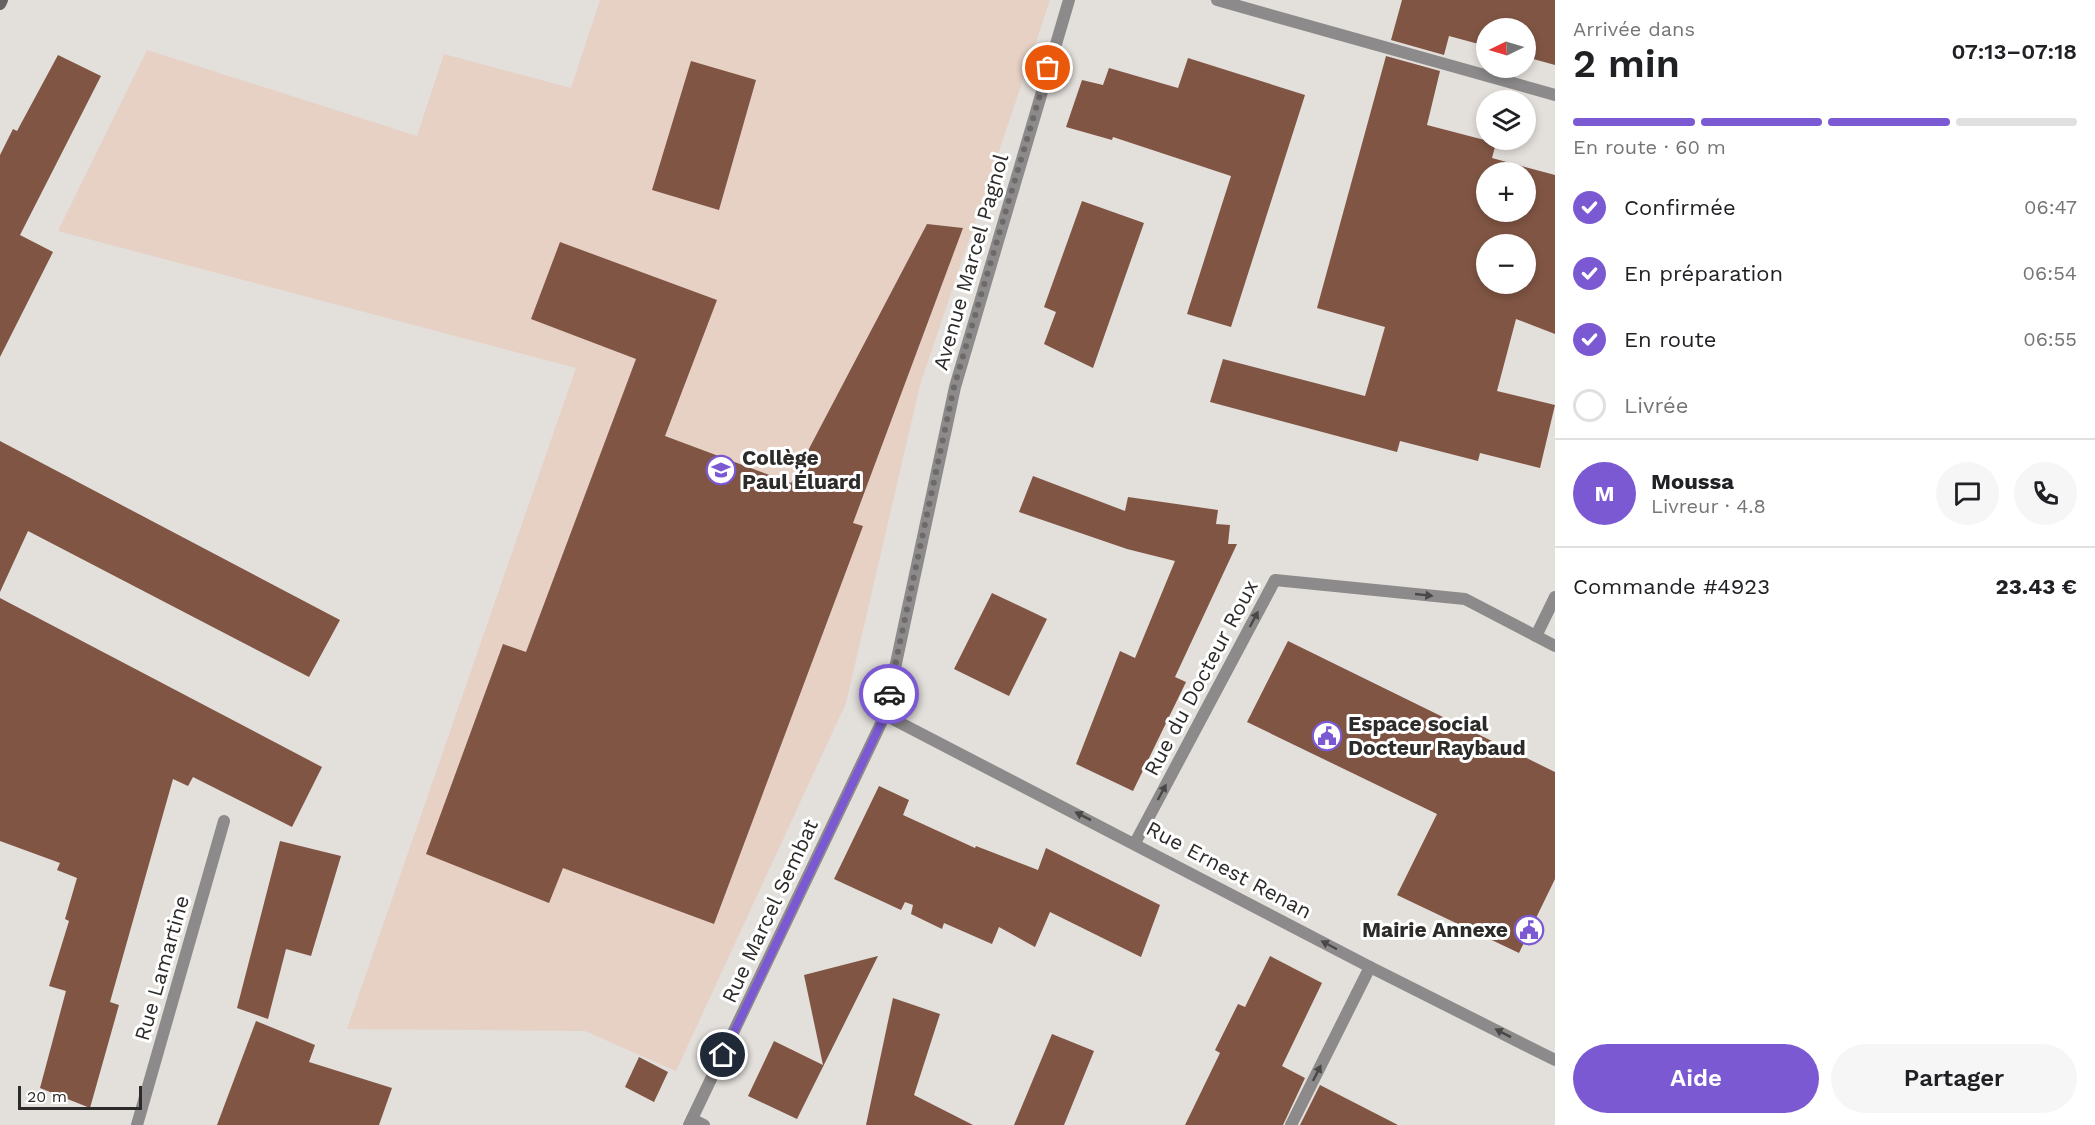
<!DOCTYPE html>
<html lang="fr">
<head>
<meta charset="utf-8">
<style>
	:root { --surface:#fff; --page:#f6f6f6; --text:#202124; --muted:#757577; --line:#e0e0e0; --accent:#7a59d3 }
	body { margin:0; font-family:"Work Sans",sans-serif; background:var(--page); color:var(--text); height:100vh; display:flex; flex-direction:column; font-size:22px; white-space:nowrap }
	* { box-sizing:border-box; margin:0 }
	p { font-size:20px; color:var(--muted) }
	.icon { flex:none; width:33px; height:33px; fill:none; stroke:currentColor; stroke-width:2; stroke-linecap:round; stroke-linejoin:round }
	.map { position:relative; flex:1; overflow:hidden }
	.side { display:flex; flex-direction:column; background:var(--surface); width:540px }
	.side>* { flex:none }
	.needle { width:39px; rotate:265deg }
	.controls { position:absolute; left:1476px; top:18px; display:grid; gap:12px }
	.controls a { display:grid; place-items:center; width:60px; height:60px; border-radius:50%; background:var(--surface); box-shadow:0 3px 9px #0003; font-size:30px }
	.scale { position:absolute; left:18px; bottom:15px; width:124px; box-sizing:border-box; padding-left:6px; border:3px solid #2d2b2a; border-top:0; font-size:16px; line-height:21px; white-space:nowrap; color:#2d2b2a; -webkit-text-stroke:4px #fff; paint-order:stroke }
	.pin { position:absolute; display:grid; place-items:center; width:51px; height:51px; color:#fff; margin:-26px; border:3px solid #fff; border-radius:50%; box-shadow:0 2px 6px #0007 }
	.courier { position:absolute; display:grid; place-items:center; width:60px; height:60px; margin:-30px; border:4px solid #7a59d3; border-radius:50%; background:#fff; color:#222; box-shadow:0 2px 8px #0007 }
	.headline em { font-style:normal; font-weight:600 }
	.headline div { display:flex; flex-direction:column-reverse }
	.headline { display:flex; align-items:center; justify-content:space-between; height:102px; padding:0 18px }
	h1 { font-size:39px; font-weight:600; line-height:45px }
	.bar { display:grid; grid-template-columns:repeat(4,1fr); gap:9px 6px; align-content:center; height:72px; padding:0 18px }
	.bar i { height:8px; border-radius:4px; background:var(--line) }
	.bar .on { background:var(--accent) }
	.bar p { grid-column:span 4 }
	.line { display:flex; align-items:center; gap:15px; padding:0 18px; border-top:2px solid var(--line) }
	.line div { flex:1 }
	.round { display:grid; place-items:center; flex:none; width:63px; height:63px; border-radius:32px; background:var(--page) }
	ol { padding:0 18px; list-style:none }
	li { display:flex; align-items:center; gap:18px; height:66px }
	li p { margin-inline-start:auto }
	li .icon { padding:6px; border-radius:50%; background:var(--accent); color:#fff; stroke-width:4 }
	li:last-child { color:var(--muted) }
	li i { width:33px; height:33px; border:3px solid var(--line); border-radius:50% }
	.button { display:flex; gap:12px; margin-top:auto; padding:12px 18px }
	.button a { flex:1; height:69px; border-radius:36px; background:var(--accent); color:#fff; font-size:24px; font-weight:600; line-height:69px; text-align:center }
	.button a+a { background:var(--page); color:var(--text) }
	main { display:flex; flex:1; min-height:0 }
	.map>svg:first-child { display:block }
	.education { fill:#e6d1c4 }
	.building { fill:#805544; fill-rule:evenodd }
	.lines { fill:none; stroke-linecap:round; stroke-linejoin:round }
	.street { stroke:#8c8a8a; stroke-width:12 }
	.secondary { stroke:#656161; stroke-width:12 }
	.oneway { fill:#4a4847 }
	.done { stroke:#6d6a68; stroke-width:6; stroke-dasharray:0 10.8 }
	.route { stroke:#7a59d3; stroke-width:8 }
	.labels { text-anchor:middle; stroke-width:6; stroke-linejoin:round; paint-order:stroke }
	.street-label { font-size:21px; fill:#2d2b2a; stroke:#fff }
	.poi-label { font-size:21px; font-weight:bold; fill:#2d2b2a; stroke:#fff; text-anchor:start }
</style>
</head>
<body>
<main>
<div class="map">
<svg width="1555" height="1125" viewBox="0 0 1555 1125">
	<rect width="100%" height="100%" fill="#e3dfdb"/>
	<path class="education" d="M 600,0 L 1050,0 L 920,385 L 846,703 L 676,1071 L 585,1031 L 347,1029 L 576,368 L 58,231 L 147,50 L 417,136 L 444,54 L 571,88 Z"/>
	<g class="building">
		<path d="M 1402,0 L 1555,0 L 1555,65 L 1526,57 L 1526,28 L 1486,28 L 1486,46 L 1449,36 L 1444,55 L 1391,40 Z"/>
		<path d="M 58,55 L 101,76 L 20,235 L 53,252 L 0,357 L 0,155 L 13,129 L 17,131 Z"/>
		<path d="M 1386,56 L 1440,71 L 1427,125 L 1496,143 L 1492,158 L 1555,175 L 1555,334 L 1516,319 L 1497,391 L 1555,405 L 1540,468 L 1480,453 L 1478,461 L 1400,441 L 1397,452 L 1210,402 L 1223,359 L 1365,396 L 1385,327 L 1317,308 ZM 1486,172 L 1526,172 L 1526,212 L 1486,212 ZM 1486,244 L 1526,244 L 1526,284 L 1486,284 Z"/>
		<path d="M 1188,58 L 1305,95 L 1231,327 L 1187,314 L 1231,176 L 1113,137 L 1112,140 L 1066,127 L 1082,80 L 1103,85 L 1109,68 L 1178,88 Z"/>
		<path d="M 691,61 L 756,80 L 719,210 L 652,190 Z"/>
		<path d="M 1082,201 L 1144,223 L 1093,368 L 1044,344 L 1056,312 L 1044,307 Z"/>
		<path d="M 927,224 L 963,228 L 853,523 L 863,526 L 714,924 L 563,868 L 549,903 L 426,854 L 503,644 L 526,652 L 636,359 L 531,319 L 560,242 L 717,300 L 665,436 L 791,483 Z"/>
		<path d="M 0,441 L 340,620 L 309,677 L 28,531 L 0,592 Z"/>
		<path d="M 1033,476 L 1125,511 L 1128,497 L 1218,510 L 1216,524 L 1230,525 L 1228,544 L 1237,544 L 1175,677 L 1186,682 L 1133,791 L 1076,764 L 1120,651 L 1135,658 L 1175,561 L 1127,549 L 1019,512 Z"/>
		<path d="M 992,593 L 1047,619 L 1009,696 L 954,669 Z"/>
		<path d="M 0,598 L 322,767 L 292,827 L 193,777 L 188,786 L 173,779 L 110,1002 L 119,1005 L 90,1108 L 40,1088 L 66,991 L 49,986 L 69,921 L 65,919 L 77,878 L 57,870 L 60,863 L 0,841 Z"/>
		<path d="M 1288,641 L 1555,772 L 1555,879 L 1519,953 L 1397,895 L 1437,814 L 1247,722 Z"/>
		<path d="M 879,786 L 909,800 L 903,815 L 975,848 L 976,846 L 1038,870 L 1046,848 L 1160,905 L 1141,957 L 1050,912 L 1035,947 L 999,927 L 992,944 L 944,923 L 942,929 L 911,914 L 913,905 L 905,902 L 901,910 L 834,879 Z"/>
		<path d="M 280,841 L 341,856 L 311,956 L 286,949 L 268,1019 L 237,1008 Z"/>
		<path d="M 878,956 L 797,1119 L 748,1096 L 774,1041 L 823,1065 L 804,975 Z"/>
		<path d="M 1270,956 L 1322,983 L 1282,1066 L 1305,1078 L 1283,1125 L 1185,1125 L 1220,1053 L 1215,1050 L 1238,1004 L 1245,1007 Z"/>
		<path d="M 893,998 L 940,1014 L 914,1095 L 973,1125 L 866,1125 Z"/>
		<path d="M 256,1021 L 315,1045 L 309,1062 L 392,1088 L 379,1125 L 217,1125 Z"/>
		<path d="M 1052,1034 L 1094,1051 L 1064,1125 L 1014,1125 Z"/>
		<path d="M 639,1057 L 668,1072 L 654,1102 L 625,1087 Z"/>
		<path d="M 1320,1085 L 1398,1125 L 1300,1125 Z"/>
	</g>
	<g class="lines">
		<g class="street">
			<path d="M 1217,0 L 1555,95"/>
			<path d="M 1536,636 L 1555,597"/>
			<path d="M 885,715 L 1370,967 L 1555,1060"/>
			<path d="M 1135,843 L 1275,580 L 1465,599 L 1555,646"/>
			<path d="M 692,1119 L 704,1125"/>
			<path d="M 137,1125 L 224,821"/>
			<path d="M 689,1125 L 885,715 L 955,387 L 1069,0"/>
			<path d="M 1291,1125 L 1370,967"/>
		</g>
		<path class="secondary" d="M 0,4 L 2,0"/>
	</g>
	<defs><path id="oneway-solid" d="M-6-.8H1V-3.2L6.5 0L1 3.2V.8H-6Z" transform="scale(1.5)"/></defs>
	<g class="oneway">
		<use href="#oneway-solid" transform="translate(1424 595) rotate(6)"/>
		<use href="#oneway-solid" transform="translate(1254 619) rotate(-62)"/>
		<use href="#oneway-solid" transform="translate(1162 792) rotate(-62)"/>
		<use href="#oneway-solid" transform="translate(1083 816) rotate(-153)"/>
		<use href="#oneway-solid" transform="translate(1329 945) rotate(-152)"/>
		<use href="#oneway-solid" transform="translate(1503 1033) rotate(-153)"/>
		<use href="#oneway-solid" transform="translate(1317 1073) rotate(-63)"/>
	</g>
	<g class="lines">
		<path class="done" d="M 889,694 L 954,387 L 1048,68"/>
		<path class="route" d="M 723,1055 L 885,715 L 889,694"/>
	</g>
	<defs>
		<g id="school-ring" transform="scale(1.5)"><circle r="9.5" fill="#fff" stroke="#7a59d3" stroke-width="1.5"/><path d="M0-5L7-2L0 1L-7-2ZM-4 1L0 2.5L4 1V4Q0 6-4 4Z" fill="#7a59d3"/></g>
		<g id="civic-ring" transform="scale(1.5)"><circle r="9.5" fill="#fff" stroke="#7a59d3" stroke-width="1.5"/><path d="M-.6-6.5H3V-4.5H.6V-3L4-1V1h2V6H-6V1h2V-1L-.6-3ZM-1.2 2.5V6h2.4V2.5Z" fill="#7a59d3"/></g>
	</defs>
	<g fill-rule="evenodd">
		<use href="#school-ring" x="721" y="470"/>
		<use href="#civic-ring" x="1327" y="736"/>
		<use href="#civic-ring" x="1529" y="930"/>
	</g>
	<g class="labels">
		<g class="street-label">
			<text transform="translate(971 262) rotate(-74)" y="7">Avenue Marcel Pagnol</text>
			<text transform="translate(1201 678) rotate(-62)" y="7">Rue du Docteur Roux</text>
			<text transform="translate(1229 870) rotate(28)" y="7">Rue Ernest Renan</text>
			<text transform="translate(770 911) rotate(-65)" y="7">Rue Marcel Sembat</text>
			<text transform="translate(162 968) rotate(-74)" y="7">Rue Lamartine</text>
		</g>
		<g class="poi-label">
			<text x="742" y="465">Collège<tspan x="742" dy="24">Paul Éluard</tspan></text>
			<text x="1348" y="731">Espace social<tspan x="1348" dy="24">Docteur Raybaud</tspan></text>
			<text x="1508" y="937" text-anchor="end">Mairie Annexe</text>
		</g>
	</g>
</svg>
<div class="controls">
<a><svg class="needle" viewBox="-14 -14 28 28"><path d="M0-13l5 13h-10z" fill="#e53935"/><path d="M0 13l5-13h-10z" fill="#757577"/></svg></a>
<a><svg class="icon" aria-label="layers" viewBox="0 0 24 24"><path d="M12 4l9 5-9 5-9-5zM3 14l9 5 9-5"/></svg></a>
<a>+</a>
<a>−</a>
</div>
<div class="scale">20 m</div>
<div class="pin" style="left:1048px;top:68px;background:#ea580c"><svg class="icon" aria-label="bag" viewBox="0 0 24 24"><path d="M5 8h14l-1 12H6zM9 8a3 3 0 0 1 6 0"/></svg></div>
<div class="pin" style="left:723px;top:1055px;background:#1f2937"><svg class="icon" aria-label="home" viewBox="0 0 24 24"><path d="M3 11l9-7 9 7M6 9v11h12V9"/></svg></div>
<div class="courier" style="left:889px;top:694px"><svg class="icon" aria-label="car" viewBox="0 0 24 24"><path d="M5 17H2v-5l4-1 3-4h7l3 4 3 1v5h-3M9 17h6M6 11h13"/><circle cx="7" cy="17" r="2"/><circle cx="17" cy="17" r="2"/></svg></div>
</div>
<section class="side">
<div class="headline"><div><h1>2 min</h1><p>Arrivée dans</p></div><em>07:13–07:18</em></div>
<div class="bar"><i class="on"></i><i class="on"></i><i class="on"></i><i></i><p>En route · 60 m</p></div>
<ol>
<li><svg class="icon" aria-label="check" viewBox="0 0 24 24"><path d="M5 12l5 5 9-10"/></svg>Confirmée<p>06:47</p></li>
<li><svg class="icon" aria-label="check" viewBox="0 0 24 24"><path d="M5 12l5 5 9-10"/></svg>En préparation<p>06:54</p></li>
<li><svg class="icon" aria-label="check" viewBox="0 0 24 24"><path d="M5 12l5 5 9-10"/></svg>En route<p>06:55</p></li>
<li><i></i>Livrée</li>
</ol>
<div class="line" style="height:108px"><b class="round" style="background:var(--accent);color:#fff">M</b><div><b>Moussa</b><p>Livreur · 4.8</p></div><a class="round"><svg class="icon" aria-label="chat" viewBox="0 0 24 24"><path d="M4 5h16v11H9l-5 4z"/></svg></a><a class="round"><svg class="icon" aria-label="phone" viewBox="0 0 24 24"><path d="M5 4h4l2 5-3 2q2 4 5 5l2-3 5 2v4C11 20 4 13 5 4z"/></svg></a></div>
<div class="line" style="height:78px"><div>Commande #4923</div><b>23.43 €</b></div>
<div class="button"><a>Aide</a><a>Partager</a></div>
</section>
</main>
</body>
</html>
